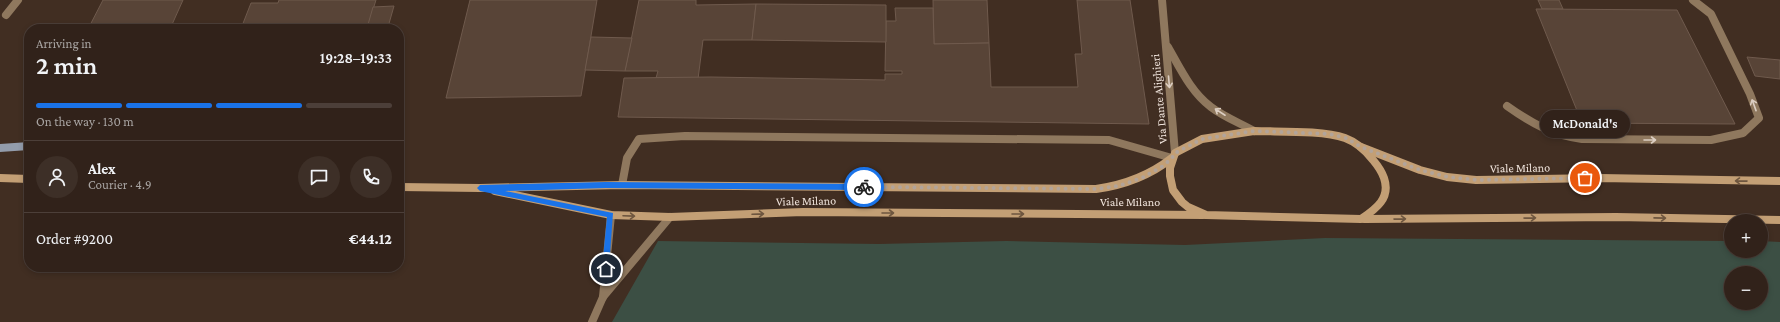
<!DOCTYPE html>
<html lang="en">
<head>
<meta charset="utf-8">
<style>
	:root { --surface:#31221a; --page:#3d2f27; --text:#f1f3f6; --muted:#a8a4a2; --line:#4c3f39; --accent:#1a73e8 }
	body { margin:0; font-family:"Crimson Pro",serif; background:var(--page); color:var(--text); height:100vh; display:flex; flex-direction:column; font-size:15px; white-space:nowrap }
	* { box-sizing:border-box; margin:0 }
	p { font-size:13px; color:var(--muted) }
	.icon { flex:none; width:22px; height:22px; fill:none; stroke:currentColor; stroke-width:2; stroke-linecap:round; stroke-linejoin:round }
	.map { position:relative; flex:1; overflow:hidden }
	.drawer { position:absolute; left:24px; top:24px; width:380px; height:248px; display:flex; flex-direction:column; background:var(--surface); border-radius:16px; box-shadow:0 2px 6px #0003,0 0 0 1px var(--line) }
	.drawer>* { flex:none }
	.tools { position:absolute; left:1724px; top:214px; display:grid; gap:8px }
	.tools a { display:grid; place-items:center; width:44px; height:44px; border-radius:50%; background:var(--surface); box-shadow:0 2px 6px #0003,0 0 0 1px var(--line); font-size:20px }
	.pin { position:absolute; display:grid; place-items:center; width:34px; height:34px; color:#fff; margin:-17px; border:2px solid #fff; border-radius:50%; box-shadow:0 1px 4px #0007 }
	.courier { position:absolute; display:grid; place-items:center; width:40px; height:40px; margin:-20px; border:3px solid #1a73e8; border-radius:50%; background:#fff; color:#222; box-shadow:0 1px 5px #0007 }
	.bubble { position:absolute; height:28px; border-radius:14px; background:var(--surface); box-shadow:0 2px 6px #0003,0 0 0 1px var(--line); font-size:13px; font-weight:600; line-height:28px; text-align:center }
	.summary em { font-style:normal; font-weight:600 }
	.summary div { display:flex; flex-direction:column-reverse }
	.summary { display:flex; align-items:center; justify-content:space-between; height:68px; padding:0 12px }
	h1 { font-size:26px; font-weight:600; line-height:30px }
	.bar { display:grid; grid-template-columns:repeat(4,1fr); gap:6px 4px; align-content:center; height:48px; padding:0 12px }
	.bar i { height:5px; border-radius:3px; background:var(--line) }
	.bar .active { background:var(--accent) }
	.bar p { grid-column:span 4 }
	.line { display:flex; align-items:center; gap:10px; padding:0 12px; border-top:1px solid var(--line) }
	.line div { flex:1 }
	.round { display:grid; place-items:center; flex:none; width:42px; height:42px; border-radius:21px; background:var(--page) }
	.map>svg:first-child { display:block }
	.green { fill:#3c4f44; fill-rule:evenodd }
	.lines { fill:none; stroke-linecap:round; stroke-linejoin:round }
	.stream { fill:#939cab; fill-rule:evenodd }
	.building { fill:#584437; stroke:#6f5a4d }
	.lane { stroke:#8f785e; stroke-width:8 }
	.street { stroke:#8f785e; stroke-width:8 }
	.secondary { stroke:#c39f75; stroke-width:8 }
	.oneway { stroke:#dccec2 }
	.oneway2 { stroke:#6e563f }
	.route { fill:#1a73e8 }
	.done { stroke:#b2a49a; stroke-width:4; stroke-dasharray:0 7.2 }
	.labels { text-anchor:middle; stroke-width:3.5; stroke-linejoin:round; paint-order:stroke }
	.street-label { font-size:12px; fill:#efe3db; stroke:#412e22 }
</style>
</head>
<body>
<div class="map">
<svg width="1780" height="322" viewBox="0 0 1780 322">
	<rect width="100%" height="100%" fill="#412e22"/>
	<path class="green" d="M 1325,238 L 1731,241 L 1731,251 L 1761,251 L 1761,241 L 1780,242 L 1780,322 L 612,322 L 658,241 L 879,244 L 1006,241 L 1185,245 ZM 1731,273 L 1761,273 L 1761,303 L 1731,303 Z"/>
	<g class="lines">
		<path class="stream" d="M 29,142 L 29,150 L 0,152 L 0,144 Z"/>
	</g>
	<g class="building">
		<path d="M 103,0 L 183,0 L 170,29 L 88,29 Z"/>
		<path d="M 279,0 L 376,0 L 367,29 L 318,29 L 319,24 L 242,26 L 251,3 L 278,3 Z"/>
		<path d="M 470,0 L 597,0 L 581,96 L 446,98 Z"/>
		<path d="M 639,0 L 696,0 L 696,5 L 756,4 L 752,40 L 703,40 L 698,79 L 656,78 L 658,71 L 625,71 Z"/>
		<path d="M 933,0 L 987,0 L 989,43 L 934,44 Z"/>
		<path d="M 1077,0 L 1130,0 L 1149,124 L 618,117 L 624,78 L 711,77 L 885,80 L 885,74 L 902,74 L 902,71 L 885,71 L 886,21 L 896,21 L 895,8 L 933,8 L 934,44 L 989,43 L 991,87 L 1078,87 L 1075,54 L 1082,54 Z"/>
		<path d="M 1538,0 L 1559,0 L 1563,9 L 1542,9 Z"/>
		<path d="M 756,4 L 886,5 L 886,42 L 752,40 Z"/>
		<path d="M 394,6 L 388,27 L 367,28 L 373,7 Z"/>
		<path d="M 1536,9 L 1677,10 L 1735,124 L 1582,123 Z"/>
		<path d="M 319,24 L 318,29 L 241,29 L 242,26 Z"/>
		<path d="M 591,37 L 632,38 L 625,71 L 585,70 Z"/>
		<path d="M 1747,57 L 1780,60 L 1780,79 L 1755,76 Z"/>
	</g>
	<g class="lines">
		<g class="lane">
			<path d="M 6,15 L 18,0"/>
			<path d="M 1507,106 C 1531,123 1552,135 1582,139 L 1711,140 L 1743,133 L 1759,118 L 1750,94 L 1711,14 L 1693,0"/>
			<path d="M 622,185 L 627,158 L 639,139 L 685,136 L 1109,140 L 1172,158"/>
		</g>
		<g class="street">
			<path d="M 1162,0 L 1175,153"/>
			<path d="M 1168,47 C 1180,68 1191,92 1211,107 C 1224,117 1240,123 1254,131"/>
			<path d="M 603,297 L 611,215"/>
			<path d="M 592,322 L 603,297 L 670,217"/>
		</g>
		<g class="secondary">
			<path d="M 1254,131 C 1279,132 1322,130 1345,138 C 1356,142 1366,151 1373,160 C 1378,166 1382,172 1384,178 C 1391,198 1376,209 1361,219 L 1206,215 L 1188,207 L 1182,202 L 1173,190 L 1170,176 L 1170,168 L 1175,153 L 1202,139 Z"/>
			<path d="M 1361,147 L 1420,170 L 1447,177 L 1476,180 L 1600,178 L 1780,181"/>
			<path d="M 0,178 L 29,179"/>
			<path d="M 399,187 L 480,188 L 622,185 L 1096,189 C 1125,185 1149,176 1172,158"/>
			<path d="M 495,191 L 611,215 L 670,217 L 803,212 L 1203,215"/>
			<path d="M 1364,219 L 1616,217 L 1780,220"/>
		</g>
	</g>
	<defs><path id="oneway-shaft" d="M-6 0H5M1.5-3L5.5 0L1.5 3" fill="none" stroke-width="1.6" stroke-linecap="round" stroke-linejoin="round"/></defs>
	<g class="oneway">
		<use href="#oneway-shaft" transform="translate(1169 82) rotate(85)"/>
		<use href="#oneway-shaft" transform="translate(1754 105) rotate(-110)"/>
		<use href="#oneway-shaft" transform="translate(1220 112) rotate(-147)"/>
		<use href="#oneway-shaft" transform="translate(1650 140)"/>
	</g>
	<g class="oneway2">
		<use href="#oneway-shaft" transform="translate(1741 181) rotate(-179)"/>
		<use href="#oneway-shaft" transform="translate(888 213)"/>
		<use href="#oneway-shaft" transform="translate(758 214) rotate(-2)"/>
		<use href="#oneway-shaft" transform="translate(1018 214)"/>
		<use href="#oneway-shaft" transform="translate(629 216) rotate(2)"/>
		<use href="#oneway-shaft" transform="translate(1530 218) rotate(-1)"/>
		<use href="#oneway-shaft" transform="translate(1660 218) rotate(1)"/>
		<use href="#oneway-shaft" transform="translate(1400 219) rotate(-1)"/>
	</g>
	<path class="route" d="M 606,182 L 864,184 L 867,187 L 864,190 L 606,188 L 505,191 L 613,213 L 609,269 L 606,273 L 602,269 L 607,217 L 480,191 L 477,188 L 480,185 Z"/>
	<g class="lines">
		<path class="done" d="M 864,187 L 1096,189 L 1118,186 L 1142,178 L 1163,166 L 1172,158 L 1175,153 L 1202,139 L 1254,131 L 1330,134 L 1346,138 L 1361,147 L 1420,170 L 1448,177 L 1476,180 L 1585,178"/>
	</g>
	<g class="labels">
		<g class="street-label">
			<text transform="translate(1159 99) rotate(-95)" y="4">Via Dante Alighieri</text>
			<text transform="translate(1520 168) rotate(-1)" y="4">Viale Milano</text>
			<text transform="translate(806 201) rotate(-1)" y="4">Viale Milano</text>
			<text x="1130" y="206">Viale Milano</text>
		</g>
	</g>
</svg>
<div class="tools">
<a>+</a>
<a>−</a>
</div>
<div class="pin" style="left:1585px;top:178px;background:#ea580c"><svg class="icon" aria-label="bag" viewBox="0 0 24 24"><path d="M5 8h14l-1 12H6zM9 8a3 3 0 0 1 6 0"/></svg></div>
<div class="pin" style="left:606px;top:269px;background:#1f2937"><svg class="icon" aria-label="home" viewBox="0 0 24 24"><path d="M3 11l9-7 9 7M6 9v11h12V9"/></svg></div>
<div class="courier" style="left:864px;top:187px"><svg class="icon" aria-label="bike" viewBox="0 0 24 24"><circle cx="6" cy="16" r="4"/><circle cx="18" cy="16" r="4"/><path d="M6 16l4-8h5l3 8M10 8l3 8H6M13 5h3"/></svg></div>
<div class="bubble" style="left:1540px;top:110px;width:90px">McDonald's</div>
<section class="drawer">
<div class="summary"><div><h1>2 min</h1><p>Arriving in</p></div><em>19:28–19:33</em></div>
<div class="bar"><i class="active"></i><i class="active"></i><i class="active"></i><i></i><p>On the way · 130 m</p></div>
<div class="line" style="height:72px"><a class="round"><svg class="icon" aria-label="person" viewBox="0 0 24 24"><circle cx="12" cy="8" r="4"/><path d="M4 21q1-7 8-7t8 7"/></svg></a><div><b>Alex</b><p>Courier · 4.9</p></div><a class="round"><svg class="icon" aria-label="chat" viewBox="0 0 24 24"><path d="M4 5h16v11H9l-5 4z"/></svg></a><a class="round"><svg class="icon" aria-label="phone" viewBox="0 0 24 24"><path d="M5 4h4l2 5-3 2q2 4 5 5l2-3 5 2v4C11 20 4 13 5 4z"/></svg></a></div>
<div class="line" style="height:52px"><div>Order #9200</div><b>€44.12</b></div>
</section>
</div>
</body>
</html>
